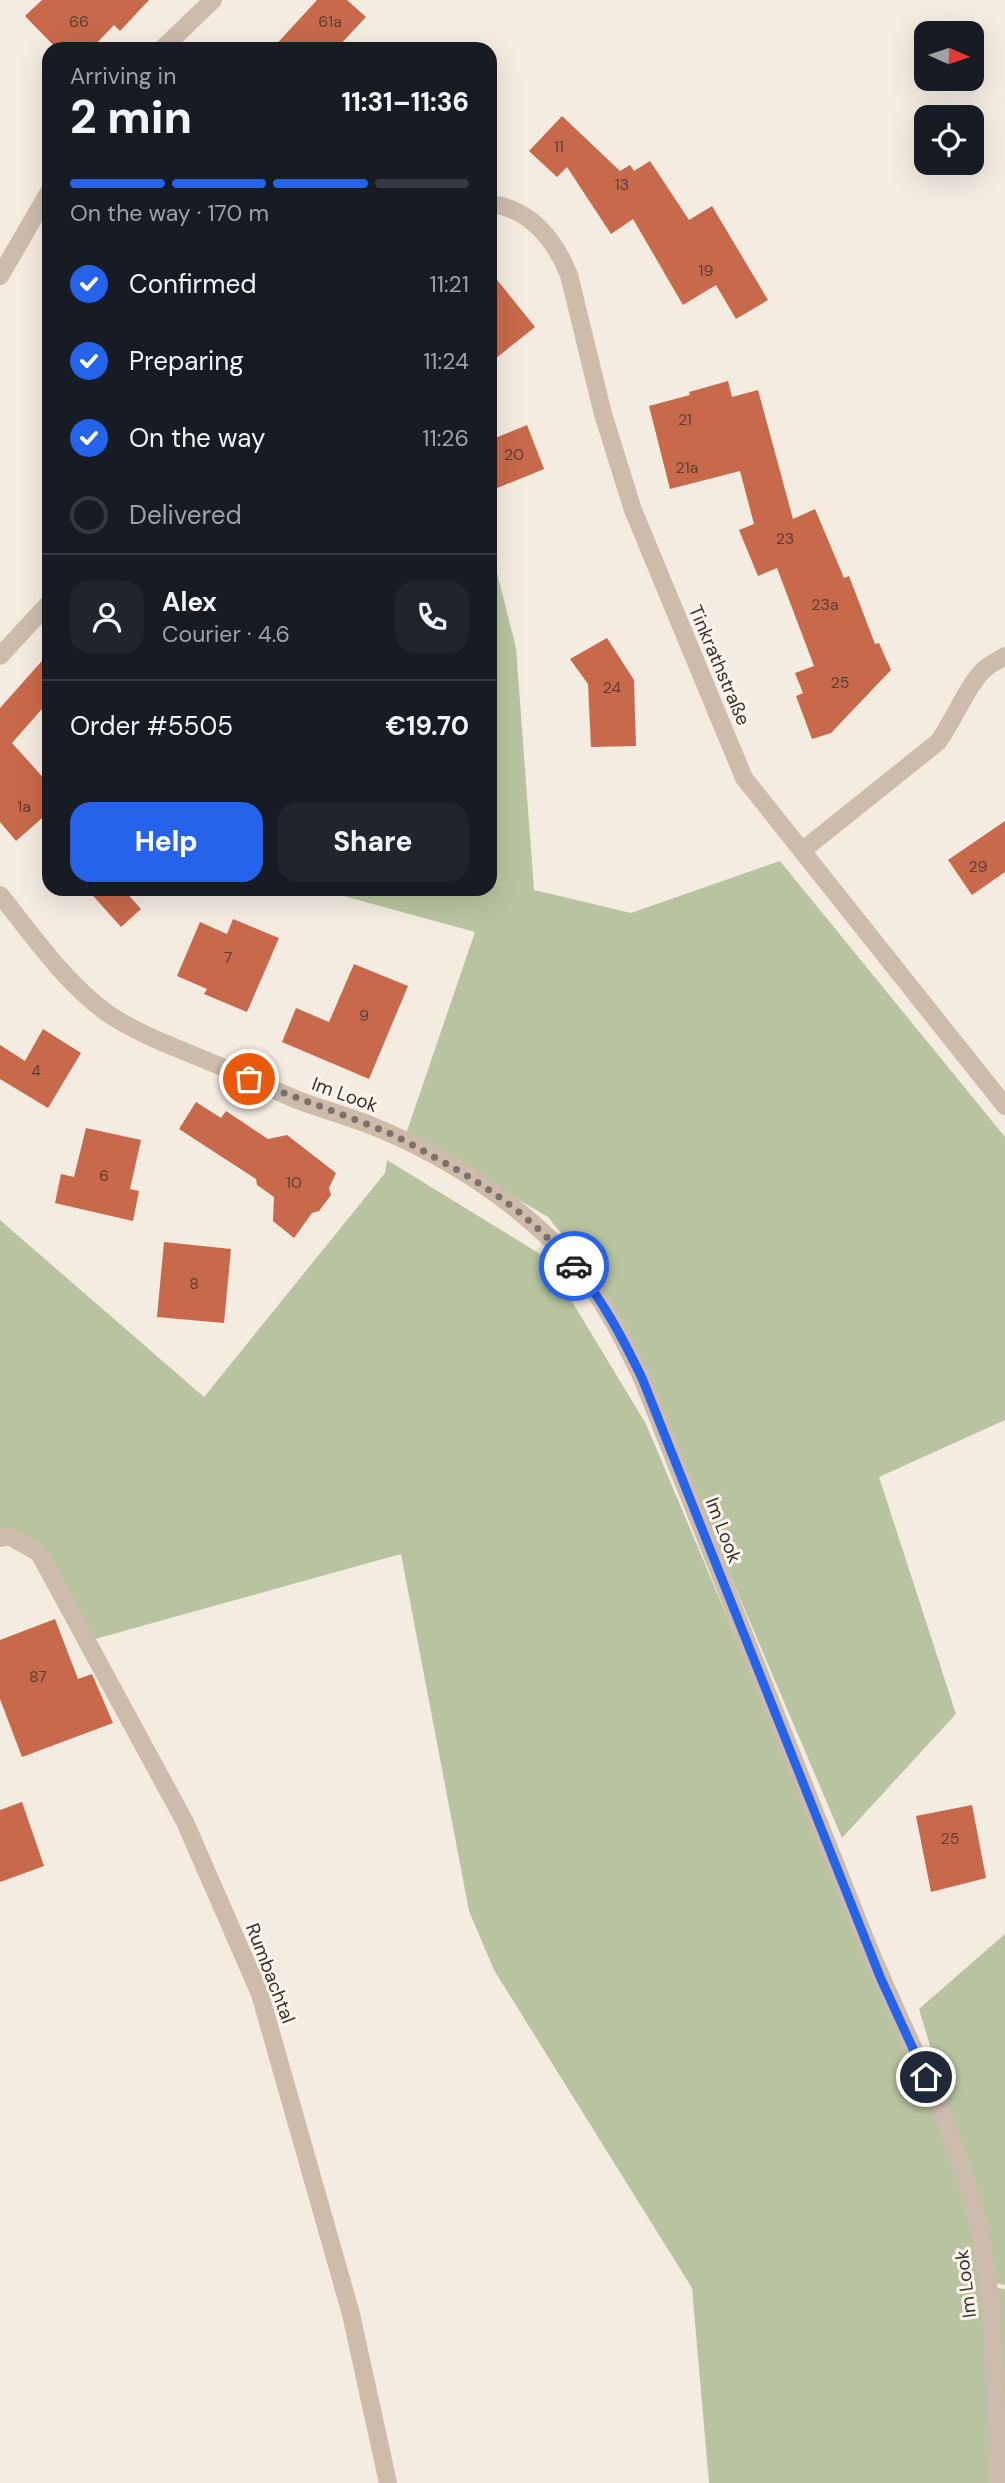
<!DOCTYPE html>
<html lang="en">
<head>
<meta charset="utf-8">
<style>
	:root { --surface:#171b24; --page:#20242c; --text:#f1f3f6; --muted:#9ea1a6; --line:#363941; --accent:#2563eb }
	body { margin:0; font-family:"DM Sans",sans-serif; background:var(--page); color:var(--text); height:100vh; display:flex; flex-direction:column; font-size:26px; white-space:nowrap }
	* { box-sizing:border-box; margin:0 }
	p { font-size:23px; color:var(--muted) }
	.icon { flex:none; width:38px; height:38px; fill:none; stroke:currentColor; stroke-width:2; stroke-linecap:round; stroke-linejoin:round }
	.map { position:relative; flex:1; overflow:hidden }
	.sheet { position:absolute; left:42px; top:42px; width:455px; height:854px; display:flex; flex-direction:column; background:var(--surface); border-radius:21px; box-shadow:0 7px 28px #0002 }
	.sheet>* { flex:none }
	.needle { width:46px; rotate:93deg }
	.fabs { position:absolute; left:914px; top:21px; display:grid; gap:14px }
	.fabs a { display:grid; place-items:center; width:70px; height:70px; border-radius:14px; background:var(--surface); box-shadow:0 7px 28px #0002; font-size:35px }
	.pin { position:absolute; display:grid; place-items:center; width:60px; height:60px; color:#fff; margin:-30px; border:4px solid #fff; border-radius:50%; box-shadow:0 2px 7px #0007 }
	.courier { position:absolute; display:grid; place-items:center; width:70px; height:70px; margin:-35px; border:5px solid #2563eb; border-radius:50%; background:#fff; color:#222; box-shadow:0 2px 9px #0007 }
	.overview em { font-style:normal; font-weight:800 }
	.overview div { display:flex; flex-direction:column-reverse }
	.overview { display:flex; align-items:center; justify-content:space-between; height:119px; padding:0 28px }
	h1 { font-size:46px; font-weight:800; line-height:52px }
	.bar { display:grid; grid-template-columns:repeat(4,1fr); gap:10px 7px; align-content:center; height:84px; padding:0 28px }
	.bar i { height:9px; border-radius:5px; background:var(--line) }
	.bar .active { background:var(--accent) }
	.bar p { grid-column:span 4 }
	.line { display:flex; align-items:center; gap:18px; padding:0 28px; border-top:2px solid var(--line) }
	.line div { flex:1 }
	.round { display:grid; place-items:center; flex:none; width:74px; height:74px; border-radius:21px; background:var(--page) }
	ol { padding:0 28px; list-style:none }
	li { display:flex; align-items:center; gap:21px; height:77px }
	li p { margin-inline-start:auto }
	li .icon { padding:7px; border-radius:50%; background:var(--accent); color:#fff; stroke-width:4 }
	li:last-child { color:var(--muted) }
	li i { width:38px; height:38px; border:4px solid var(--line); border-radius:50% }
	.cta { display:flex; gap:14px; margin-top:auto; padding:14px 28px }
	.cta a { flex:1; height:80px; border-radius:21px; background:var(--accent); color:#fff; font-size:28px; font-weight:800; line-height:80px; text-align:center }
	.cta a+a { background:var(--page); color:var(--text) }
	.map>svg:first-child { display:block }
	.green { fill:#b8c4a0 }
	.building { fill:#c8694b }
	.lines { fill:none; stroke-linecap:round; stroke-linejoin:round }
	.minor { stroke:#cdbbac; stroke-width:18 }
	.done { stroke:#7c716b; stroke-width:7; stroke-dasharray:0 12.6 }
	.route { stroke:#2563eb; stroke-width:9 }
	.labels { text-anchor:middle; stroke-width:6; stroke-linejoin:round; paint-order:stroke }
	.number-label { font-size:16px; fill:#5e3e33 }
	.street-label { font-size:19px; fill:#3b302b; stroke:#fbf5ee }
</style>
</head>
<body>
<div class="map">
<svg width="1005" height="2483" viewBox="0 0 1005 2483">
	<rect width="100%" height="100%" fill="#f4ebe1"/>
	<g class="green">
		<path d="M 494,561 L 516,648 L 534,890 L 631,913 L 780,861 L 1005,1137 L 1005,1420 L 879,1477 L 956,1714 L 842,1838 L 687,1474 L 645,1367 L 593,1272 L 548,1217 L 406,1134 L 475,932 L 318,889 L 490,889 L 490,565 Z"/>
		<path d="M 387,1160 L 545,1257 L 646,1424 L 957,2163 L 985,2286 L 1005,2289 L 1005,2483 L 709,2483 L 692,2288 L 494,1970 L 469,1911 L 401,1554 L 95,1639 L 39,1543 L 0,1533 L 0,1220 L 204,1397 L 385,1173 Z"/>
		<path d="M 1005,1934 L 1005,2285 L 994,2283 L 962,2152 L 919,2009 Z"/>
	</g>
	<g class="building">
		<path d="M 42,0 L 149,0 L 120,31 L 114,25 L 91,49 L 57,49 L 25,16 Z"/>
		<path d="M 317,0 L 347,0 L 366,17 L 336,49 L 272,49 Z"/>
		<path d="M 562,116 L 620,171 L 630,165 L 634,171 L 650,161 L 689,220 L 712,206 L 768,300 L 736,319 L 716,285 L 683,305 L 633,219 L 611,234 L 567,167 L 557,177 L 529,151 Z"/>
		<path d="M 490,271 L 535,327 L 490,363 Z"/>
		<path d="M 728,381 L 732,397 L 758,390 L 793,519 L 815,509 L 844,578 L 849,576 L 875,644 L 879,643 L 891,670 L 831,733 L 812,739 L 796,696 L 803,693 L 795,673 L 814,666 L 777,568 L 758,576 L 739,530 L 754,524 L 740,471 L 670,489 L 649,406 L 690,395 L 689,392 Z"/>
		<path d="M 527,425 L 544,469 L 490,491 L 490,440 Z"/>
		<path d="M 607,638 L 634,680 L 636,746 L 591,747 L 588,684 L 570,659 Z"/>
		<path d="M 49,653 L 49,701 L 12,743 L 49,784 L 49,812 L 16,841 L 0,822 L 0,708 Z"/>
		<path d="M 1005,821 L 1005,872 L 972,895 L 948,860 Z"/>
		<path d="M 87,889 L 123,889 L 141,909 L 121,927 Z"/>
		<path d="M 233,919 L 279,938 L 247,1012 L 204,994 L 207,989 L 177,976 L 200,922 L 227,934 Z"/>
		<path d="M 354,964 L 408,986 L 369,1079 L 282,1042 L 296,1008 L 329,1022 Z"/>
		<path d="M 43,1029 L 81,1053 L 48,1108 L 0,1079 L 0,1045 L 25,1061 Z"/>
		<path d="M 196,1102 L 221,1118 L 226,1111 L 268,1139 L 287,1135 L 336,1173 L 329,1188 L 331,1195 L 319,1211 L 312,1213 L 294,1238 L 273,1221 L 274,1197 L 257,1185 L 256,1179 L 179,1129 Z"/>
		<path d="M 86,1128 L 141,1140 L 130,1189 L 139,1191 L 133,1221 L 55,1203 L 61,1174 L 74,1177 Z"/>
		<path d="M 164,1242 L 231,1249 L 224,1323 L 157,1317 Z"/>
		<path d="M 55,1619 L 78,1679 L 92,1674 L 113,1723 L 22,1757 L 0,1699 L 0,1640 Z"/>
		<path d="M 22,1802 L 44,1866 L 0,1882 L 0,1810 Z"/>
		<path d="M 972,1805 L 986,1878 L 931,1892 L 916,1816 Z"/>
	</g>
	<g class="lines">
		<g class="minor">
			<path d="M 162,49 L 213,0"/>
			<path d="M 490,204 C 530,208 555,240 569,275 L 603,414 L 633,510 L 744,778 L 1005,1106"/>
			<path d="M 0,276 L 49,192"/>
			<path d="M 0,656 L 49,603"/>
			<path d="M 803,850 L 938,742 C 953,722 970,680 986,668 C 992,663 999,660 1005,656"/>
			<path d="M 0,895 C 32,934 65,983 107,1013 C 142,1037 188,1052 227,1069 C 251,1079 275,1091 300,1101 C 325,1110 350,1117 375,1127 C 453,1159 536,1213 587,1281 C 610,1311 626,1345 642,1378 C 716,1566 790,1754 866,1941 C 904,2034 954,2122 977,2220 C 997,2304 994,2397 999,2483"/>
			<path d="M 0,1538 L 9,1536 L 39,1553 L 185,1822 L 260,1994 L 351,2314 L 388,2483"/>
		</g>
	</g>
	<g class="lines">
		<path class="done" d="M 249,1079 C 290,1096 332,1110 374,1127 C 396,1135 416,1147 436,1158 C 494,1190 530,1216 574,1266"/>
		<path class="route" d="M 574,1266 C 603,1300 623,1339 642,1378 L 881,1979 L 926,2077"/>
	</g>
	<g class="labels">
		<g class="number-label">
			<text x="79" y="27">66</text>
			<text x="330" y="27">61a</text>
			<text x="559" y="152">11</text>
			<text x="622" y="190">13</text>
			<text x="706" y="276">19</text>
			<text x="685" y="425">21</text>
			<text x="514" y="460">20</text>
			<text x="687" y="473">21a</text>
			<text x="785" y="544">23</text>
			<text x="825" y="610">23a</text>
			<text x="840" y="688">25</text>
			<text x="612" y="693">24</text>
			<text x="24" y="812">1a</text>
			<text x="978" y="872">29</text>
			<text x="228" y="963">7</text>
			<text x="364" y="1021">9</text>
			<text x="36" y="1076">4</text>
			<text x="104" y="1181">6</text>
			<text x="294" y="1188">10</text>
			<text x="194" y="1289">8</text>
			<text x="38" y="1682">87</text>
			<text x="950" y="1844">25</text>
		</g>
		<g class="street-label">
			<text transform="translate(720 665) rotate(67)" y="7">Tinkrathstraße</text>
			<text transform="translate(345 1094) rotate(20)" y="7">Im Look</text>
			<text transform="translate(724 1530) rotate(69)" y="7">Im Look</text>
			<text transform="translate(271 1973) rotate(69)" y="7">Rumbachtal</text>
			<text transform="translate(965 2284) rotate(-97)" y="7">Im Look</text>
		</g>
	</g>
</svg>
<div class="fabs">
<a><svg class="needle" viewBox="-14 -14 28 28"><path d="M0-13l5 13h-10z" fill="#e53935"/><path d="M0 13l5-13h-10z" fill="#9ea1a6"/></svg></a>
<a><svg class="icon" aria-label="locate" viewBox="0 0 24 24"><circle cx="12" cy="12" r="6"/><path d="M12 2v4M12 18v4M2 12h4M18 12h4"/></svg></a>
</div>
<div class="pin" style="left:249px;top:1079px;background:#ea580c"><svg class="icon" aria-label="bag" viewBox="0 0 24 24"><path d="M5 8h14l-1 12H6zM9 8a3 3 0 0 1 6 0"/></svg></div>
<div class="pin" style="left:926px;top:2077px;background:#1f2937"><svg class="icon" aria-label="home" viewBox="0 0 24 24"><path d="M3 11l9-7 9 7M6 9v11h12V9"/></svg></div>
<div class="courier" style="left:574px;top:1266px"><svg class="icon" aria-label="car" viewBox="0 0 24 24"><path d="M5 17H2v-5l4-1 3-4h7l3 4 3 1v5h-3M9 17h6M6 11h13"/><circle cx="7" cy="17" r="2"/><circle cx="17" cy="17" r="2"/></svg></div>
<section class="sheet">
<div class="overview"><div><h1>2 min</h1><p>Arriving in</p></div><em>11:31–11:36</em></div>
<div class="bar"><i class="active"></i><i class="active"></i><i class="active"></i><i></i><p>On the way · 170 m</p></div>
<ol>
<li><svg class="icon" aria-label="check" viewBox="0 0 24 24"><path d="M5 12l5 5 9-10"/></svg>Confirmed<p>11:21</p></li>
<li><svg class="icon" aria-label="check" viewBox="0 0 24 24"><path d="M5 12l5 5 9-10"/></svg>Preparing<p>11:24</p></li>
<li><svg class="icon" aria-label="check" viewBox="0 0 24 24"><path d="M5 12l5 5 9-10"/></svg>On the way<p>11:26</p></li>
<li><i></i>Delivered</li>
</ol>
<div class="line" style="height:126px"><a class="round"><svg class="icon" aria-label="person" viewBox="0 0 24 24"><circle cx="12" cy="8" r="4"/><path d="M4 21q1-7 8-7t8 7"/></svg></a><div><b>Alex</b><p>Courier · 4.6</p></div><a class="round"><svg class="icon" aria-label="phone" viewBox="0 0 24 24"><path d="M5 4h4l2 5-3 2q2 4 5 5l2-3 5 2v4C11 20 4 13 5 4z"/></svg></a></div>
<div class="line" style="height:91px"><div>Order #5505</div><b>€19.70</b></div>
<div class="cta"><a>Help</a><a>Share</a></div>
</section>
</div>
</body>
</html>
